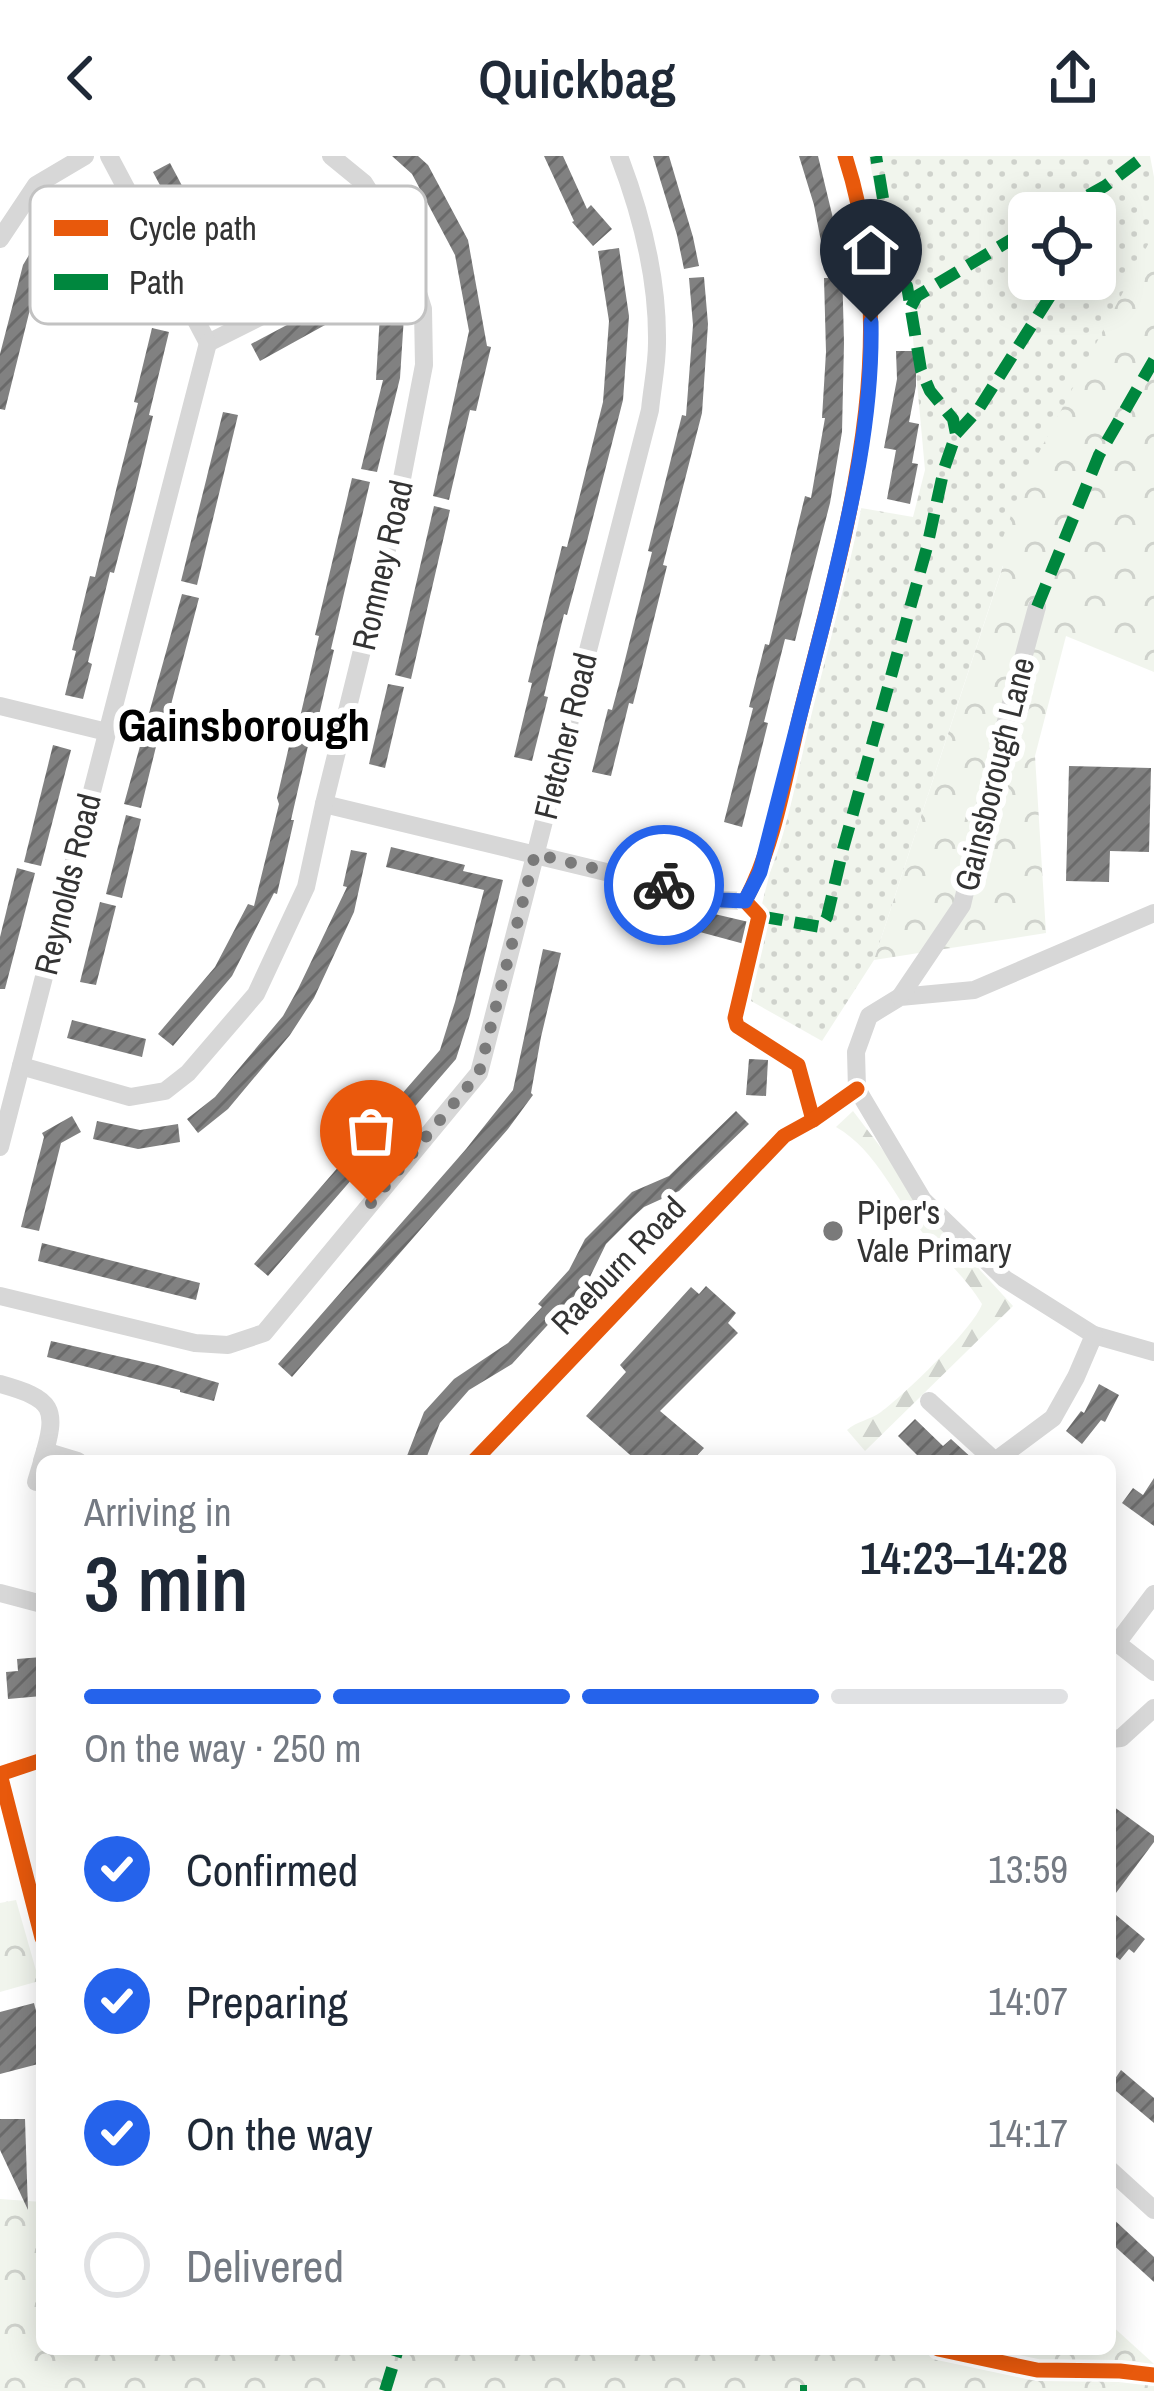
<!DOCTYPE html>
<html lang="en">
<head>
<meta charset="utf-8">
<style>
	:root { --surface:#fff; --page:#f6f6f7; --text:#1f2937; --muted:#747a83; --line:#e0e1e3; --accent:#2563eb }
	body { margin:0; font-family:"Archivo Narrow",sans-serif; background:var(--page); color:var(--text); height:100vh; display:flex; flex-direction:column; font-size:45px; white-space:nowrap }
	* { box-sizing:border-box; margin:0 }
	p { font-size:39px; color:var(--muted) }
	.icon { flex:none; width:66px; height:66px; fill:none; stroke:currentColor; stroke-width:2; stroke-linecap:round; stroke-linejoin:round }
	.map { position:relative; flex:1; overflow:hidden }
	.drawer { position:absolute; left:36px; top:1299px; width:1080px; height:900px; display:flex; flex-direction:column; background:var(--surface); border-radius:18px; box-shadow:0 6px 30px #0003 }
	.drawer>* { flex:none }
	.controls { position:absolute; left:1008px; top:36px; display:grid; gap:24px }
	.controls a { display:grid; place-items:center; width:108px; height:108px; border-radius:18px; background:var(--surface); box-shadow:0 6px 30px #0003; font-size:60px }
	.pin { position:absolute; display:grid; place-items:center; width:102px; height:102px; color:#fff; margin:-123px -51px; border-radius:50% 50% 50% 0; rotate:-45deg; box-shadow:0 0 12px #0007 }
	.pin .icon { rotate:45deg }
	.courier { position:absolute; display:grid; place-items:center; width:120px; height:120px; margin:-60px; border:9px solid #2563eb; border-radius:50%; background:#fff; color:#222; box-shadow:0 3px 15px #0007 }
	.overview em { font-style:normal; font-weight:600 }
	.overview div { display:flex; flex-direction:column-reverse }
	.overview { display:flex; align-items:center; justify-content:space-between; height:204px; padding:0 48px }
	h1 { font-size:78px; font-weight:600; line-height:90px }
	.bar { display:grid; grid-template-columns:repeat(4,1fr); gap:18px 12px; align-content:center; height:144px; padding:0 48px }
	.bar i { height:15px; border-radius:9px; background:var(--line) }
	.bar .selected { background:var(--accent) }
	.bar p { grid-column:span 4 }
	ol { padding:0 48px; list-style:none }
	li { display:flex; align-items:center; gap:36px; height:132px }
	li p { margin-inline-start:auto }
	li .icon { padding:12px; border-radius:50%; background:var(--accent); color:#fff; stroke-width:4 }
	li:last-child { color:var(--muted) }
	li i { width:66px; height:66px; border:6px solid var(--line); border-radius:50% }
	header { display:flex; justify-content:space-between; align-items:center; height:156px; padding:0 48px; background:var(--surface); font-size:54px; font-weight:600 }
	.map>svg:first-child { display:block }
	.grass { fill:url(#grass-dots); fill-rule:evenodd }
	.forest { fill:url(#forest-firs) }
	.park { fill:url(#park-crowns) }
	.building { fill:url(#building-hatch) }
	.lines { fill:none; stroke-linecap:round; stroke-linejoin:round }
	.minor { stroke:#d7d7d7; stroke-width:18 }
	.quiet { stroke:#00873e; stroke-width:12; stroke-dasharray:24 12; stroke-linecap:butt }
	.cycleway-casing { stroke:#fff; stroke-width:22 }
	.cycleway { stroke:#e8590c; stroke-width:15 }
	.done { stroke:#7a7a7a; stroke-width:12; stroke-dasharray:0 21.6 }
	.route { stroke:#2563eb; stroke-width:15 }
	.poi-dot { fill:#7a7a7a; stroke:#fff; stroke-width:4.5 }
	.labels { text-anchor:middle; stroke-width:12; stroke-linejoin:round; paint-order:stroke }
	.street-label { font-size:33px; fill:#333; stroke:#fff }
	.poi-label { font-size:33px; fill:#333; stroke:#fff; text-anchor:start }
	.district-label { font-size:45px; font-weight:bold; fill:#000; stroke:#fff }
	.key { fill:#fff; stroke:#c2c2c2; stroke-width:3 }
	.key-label { font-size:33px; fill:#333 }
</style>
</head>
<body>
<header><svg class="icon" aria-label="back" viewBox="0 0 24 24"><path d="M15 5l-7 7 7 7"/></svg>Quickbag<svg class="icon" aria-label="share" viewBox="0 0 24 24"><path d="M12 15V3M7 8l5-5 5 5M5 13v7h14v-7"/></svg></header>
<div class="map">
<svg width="1154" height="2235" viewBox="0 0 1154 2235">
	<defs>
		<pattern id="grass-dots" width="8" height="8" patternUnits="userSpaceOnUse" patternTransform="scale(3)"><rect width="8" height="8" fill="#f1f5ed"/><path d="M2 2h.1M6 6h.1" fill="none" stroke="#cfd2cc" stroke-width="1.8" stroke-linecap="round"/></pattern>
		<pattern id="forest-firs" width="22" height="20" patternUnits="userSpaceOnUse" patternTransform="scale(3)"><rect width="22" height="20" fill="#f1f5ed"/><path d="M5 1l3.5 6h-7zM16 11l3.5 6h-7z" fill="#cfd2cc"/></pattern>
		<pattern id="park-crowns" width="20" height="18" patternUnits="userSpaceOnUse" patternTransform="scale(3)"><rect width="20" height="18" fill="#f1f5ed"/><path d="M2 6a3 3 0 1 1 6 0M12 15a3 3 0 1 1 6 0" fill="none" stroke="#cfd2cc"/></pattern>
		<pattern id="building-hatch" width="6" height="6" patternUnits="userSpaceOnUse" patternTransform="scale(3)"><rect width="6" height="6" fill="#818181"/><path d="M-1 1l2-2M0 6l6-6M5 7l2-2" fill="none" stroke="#6a6a6a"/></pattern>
	</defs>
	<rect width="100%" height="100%" fill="#fff"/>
	<path class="grass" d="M 869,0 L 1150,0 L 1154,21 L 1154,102 L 1027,336 L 874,804 L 822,885 L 751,845 L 759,760 L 861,352 L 913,361 L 925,314 L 909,139 L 891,125 ZM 1029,57 L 1095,57 L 1095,123 L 1029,123 Z"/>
	<path class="forest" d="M 853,955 L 947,1078 L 1013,1150 L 865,1295 L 847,1274 C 857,1265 870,1264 881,1256 C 903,1240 974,1172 982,1148 C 967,1123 945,1104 927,1082 C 896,1045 878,995 836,971 Z"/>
	<g class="park">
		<path d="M 1154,77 L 1154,516 L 1066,480 L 1035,600 L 1046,777 L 874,804 L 1003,410 L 994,406 L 1023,327 Z"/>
		<path d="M 16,1744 L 39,1825 L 0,1836 L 0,1747 Z"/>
		<path d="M 0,2043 L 42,2046 L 42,2193 L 1110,2193 L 1110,2168 L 1154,2208 L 1154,2235 L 0,2235 Z"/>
	</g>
	<g class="building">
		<path d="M 392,0 L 418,0 L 428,9 L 468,84 L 487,190 L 491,191 L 476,255 L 470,254 L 449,344 L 433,340 L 469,175 L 455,99 L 412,18 Z"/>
		<path d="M 544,0 L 563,0 L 587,53 L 591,49 L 612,73 L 593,90 L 572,66 L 574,65 Z"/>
		<path d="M 653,0 L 669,0 L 693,81 L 699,110 L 684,113 L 677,79 Z"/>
		<path d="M 799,0 L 818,0 L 844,108 L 842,108 L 844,187 L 842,276 L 830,347 L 811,421 L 795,485 L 785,483 L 764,566 L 768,567 L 742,671 L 724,666 L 753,552 L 749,551 L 765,488 L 769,489 L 805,340 L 811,342 L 825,262 L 822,262 L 826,196 L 824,122 L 828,122 L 814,49 Z"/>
		<path d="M 170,7 L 206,75 L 189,84 L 153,16 Z"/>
		<path d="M 56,54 L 72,64 L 39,117 L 5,254 L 0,253 L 0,198 L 23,109 Z"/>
		<path d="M 619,92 L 629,160 L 623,244 L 587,385 L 567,459 L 564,458 L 544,540 L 548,541 L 532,605 L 514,601 L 532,527 L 528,526 L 562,390 L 567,391 L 603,246 L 609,165 L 598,95 Z"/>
		<path d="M 704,121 L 708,168 L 702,257 L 663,409 L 667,410 L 637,532 L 633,548 L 629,547 L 611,620 L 592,616 L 608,553 L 612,554 L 619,528 L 652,396 L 648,395 L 682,259 L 686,260 L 693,169 L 689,122 Z"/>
		<path d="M 364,128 L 372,143 L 260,205 L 251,188 Z"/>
		<path d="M 380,158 L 404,160 L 400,222 L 377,316 L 361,313 L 383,224 L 376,224 Z"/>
		<path d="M 152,172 L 169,176 L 149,259 L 153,260 L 133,344 L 114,417 L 110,416 L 88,506 L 92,508 L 83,543 L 65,539 L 76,495 L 72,494 L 90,420 L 95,421 L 118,326 L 138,247 L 134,246 Z"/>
		<path d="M 896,195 L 916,195 L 916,230 L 909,266 L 919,268 L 912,307 L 918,308 L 910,348 L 887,343 L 896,294 L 884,292 L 897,223 Z"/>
		<path d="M 223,256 L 238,259 L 197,429 L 181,425 Z"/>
		<path d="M 352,322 L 370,326 L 331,493 L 334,494 L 317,568 L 313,568 L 291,664 L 294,664 L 277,738 L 274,737 L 232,820 L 173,890 L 158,878 L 215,811 L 248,748 L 254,750 L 279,648 L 277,642 L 293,573 L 297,574 L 319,480 L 315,479 Z"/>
		<path d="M 434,350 L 450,354 L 411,523 L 395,519 Z"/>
		<path d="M 182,438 L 199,442 L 167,564 L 163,562 L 141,652 L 124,648 Z"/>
		<path d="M 388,528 L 404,531 L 385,612 L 369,608 Z"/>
		<path d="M 53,589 L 71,594 L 41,710 L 24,706 Z"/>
		<path d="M 1069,610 L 1151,612 L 1149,696 L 1110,695 L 1109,726 L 1066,725 Z"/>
		<path d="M 126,659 L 141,663 L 122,742 L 106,738 Z"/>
		<path d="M 391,691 L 465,709 L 463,715 L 503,724 L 470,859 L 456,903 L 268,1120 L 254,1108 L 440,894 L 455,846 L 484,734 L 386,711 Z"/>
		<path d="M 351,694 L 367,697 L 354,756 L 314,842 L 290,879 L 228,953 L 198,977 L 187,963 L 215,941 L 283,860 L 298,833 L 347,731 L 343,730 Z"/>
		<path d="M 17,712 L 35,717 L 5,833 L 0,833 L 0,781 Z"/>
		<path d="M 616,735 L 753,767 L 748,789 L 611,752 Z"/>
		<path d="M 100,746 L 116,750 L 96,829 L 80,826 Z"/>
		<path d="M 543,793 L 561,797 L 541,881 L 531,937 L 533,939 L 508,973 L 292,1221 L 278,1208 L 466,993 L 513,934 Z"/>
		<path d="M 72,864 L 146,883 L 142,901 L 67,882 Z"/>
		<path d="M 749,903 L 768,904 L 766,940 L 746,939 Z"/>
		<path d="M 736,955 L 749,968 L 679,1035 L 644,1051 L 633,1061 L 606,1088 L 588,1125 L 512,1208 L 469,1234 L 440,1267 L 425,1305 L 405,1305 L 424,1256 L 454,1223 L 508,1187 L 542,1151 L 538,1148 L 569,1114 L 585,1083 L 632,1036 L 669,1020 Z"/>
		<path d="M 72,960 L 81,976 L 61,987 L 39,1075 L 21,1071 L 44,981 L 42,977 Z"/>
		<path d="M 97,965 L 140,974 L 178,968 L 180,986 L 138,993 L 93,983 Z"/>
		<path d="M 42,1087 L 200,1127 L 196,1144 L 38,1105 Z"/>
		<path d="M 706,1130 L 736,1157 L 728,1167 L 738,1177 L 660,1255 L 704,1292 L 692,1305 L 637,1305 L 586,1260 L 626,1216 L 620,1209 L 691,1131 L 699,1138 Z"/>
		<path d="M 51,1185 L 157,1209 L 219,1227 L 214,1245 L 180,1236 L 180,1234 L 47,1201 Z"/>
		<path d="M 1099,1228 L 1119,1239 L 1105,1266 L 1101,1264 L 1082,1288 L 1066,1275 L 1081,1255 L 1084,1257 Z"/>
		<path d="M 915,1263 L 943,1290 L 951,1283 L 975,1305 L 923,1305 L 898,1280 Z"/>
		<path d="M 1154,1322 L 1154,1370 L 1122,1347 L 1133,1332 L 1143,1339 Z"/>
		<path d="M 42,1501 L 42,1540 L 8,1543 L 6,1516 L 18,1515 L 17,1503 Z"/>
		<path d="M 1110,1648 L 1154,1680 L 1154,1686 L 1110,1745 Z"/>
		<path d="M 1110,1754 L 1145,1783 L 1134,1797 L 1129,1793 L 1120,1804 L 1110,1797 Z"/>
		<path d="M 34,1847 L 42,1878 L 42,1907 L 0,1918 L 0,1856 Z"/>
		<path d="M 1121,1914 L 1154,1942 L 1154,1967 L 1110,1930 Z"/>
		<path d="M 0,1963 L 25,1963 L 28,2054 L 0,1994 Z"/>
		<path d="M 1110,2060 L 1154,2101 L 1154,2126 L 1110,2086 Z"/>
	</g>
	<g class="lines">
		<g class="minor">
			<path d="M 109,0 L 208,187"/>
			<path d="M 0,83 L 36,29 L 85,0"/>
			<path d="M 208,187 L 403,89"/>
			<path d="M 0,550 L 107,576"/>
			<path d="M 324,648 L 722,744 L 745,745 C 776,687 786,615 802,551 C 847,372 905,184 845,0"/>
			<path d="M 1154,757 L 974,834 L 900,841 L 869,860 L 856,896 L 857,933 L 923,1044 L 1005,1123 L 1094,1179 L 1154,1196"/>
			<path d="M 900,841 L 962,749 L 999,591 L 1037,451"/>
			<path d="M 21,910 L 130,941 L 165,935 L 188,917 L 256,838 L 306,731 L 324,648 L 393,369 L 424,209 L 423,153 L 403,89 L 364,27 L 331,0"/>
			<path d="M 0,991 L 208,187"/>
			<path d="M 0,1140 L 195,1187 L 228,1189 L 264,1177 L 479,917 L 650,254 C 652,232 657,210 657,187 C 658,122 642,60 619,0"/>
			<path d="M 0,1228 C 53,1243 59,1251 42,1305"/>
			<path d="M 929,1245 L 995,1305"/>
			<path d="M 45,1295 L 78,1305"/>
			<path d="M 474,1305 L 784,980 L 813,964"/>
			<path d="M 995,1305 L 1053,1262 L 1076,1221 L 1094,1179"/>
			<path d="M 36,1326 L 42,1306"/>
			<path d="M 0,1437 L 42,1448"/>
			<path d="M 1110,1484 L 1117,1487 L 1154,1516"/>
			<path d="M 1117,1487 L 1154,1438"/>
			<path d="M 1110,1583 L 1121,1582 L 1154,1552"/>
			<path d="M 0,1618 L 42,1782"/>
			<path d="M 0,1618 L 42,1604"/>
			<path d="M 1110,2014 L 1154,2054"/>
		</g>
		<g class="quiet">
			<path d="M 1057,57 L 1105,30 L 1142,2"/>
			<path d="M 911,151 L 917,140 L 1029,73"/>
			<path d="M 956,278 L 978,254 L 1061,123"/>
			<path d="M 1037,451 L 1099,299 L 1154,204"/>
			<path d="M 759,760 L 821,771 L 827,761 L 843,693 L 927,391 L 944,313 L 956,278 L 953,263 L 930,235 L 921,214 L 907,130 L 896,121 L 876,0"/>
			<path d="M 385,2235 L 398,2193"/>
			<path d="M 800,2235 L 807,2235"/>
		</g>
		<g class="cycleway-casing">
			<g id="cycleway">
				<path d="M 813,964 L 798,909 L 737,870 L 735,862 L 759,760 L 745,745 C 776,687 786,615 802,551 C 847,372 905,184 845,0"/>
				<path d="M 474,1305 L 784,980 L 813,964 L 857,933"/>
				<path d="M 42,1604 L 0,1618 L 42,1782"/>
				<path d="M 938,2193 L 1037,2214 L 1120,2215 L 1154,2219"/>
			</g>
		</g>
		<use href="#cycleway" class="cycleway"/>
	</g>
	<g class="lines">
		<path class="done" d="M 371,1047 L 479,917 L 535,698 L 664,729"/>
		<path class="route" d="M 664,729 L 722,744 L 745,745 L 760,716 C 783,629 804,543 826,457 C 849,361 873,266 871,166"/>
	</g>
	<circle class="poi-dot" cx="833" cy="1075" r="12"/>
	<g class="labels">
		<g class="street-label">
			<text transform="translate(382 409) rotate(-77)" y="12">Romney Road</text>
			<text transform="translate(565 580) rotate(-76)" y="12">Fletcher Road</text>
			<text transform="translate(994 618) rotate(-76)" y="12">Gainsborough Lane</text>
			<text transform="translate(67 728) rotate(-76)" y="12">Reynolds Road</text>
			<text transform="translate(618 1109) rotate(-46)" y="12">Raeburn Road</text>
		</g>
		<g class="poi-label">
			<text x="857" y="1068">Piper's<tspan x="857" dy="38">Vale Primary</tspan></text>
		</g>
		<g class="district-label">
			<text x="244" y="585">Gainsborough</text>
		</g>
	</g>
	<rect x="30" y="30" width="396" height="138" rx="18" class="key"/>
	<rect x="54" y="64" width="54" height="16" fill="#e8590c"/>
	<rect x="54" y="118" width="54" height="16" fill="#00873e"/>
	<g class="key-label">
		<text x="129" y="84">Cycle path</text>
		<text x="129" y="138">Path</text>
	</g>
</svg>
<div class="controls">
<a><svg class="icon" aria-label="locate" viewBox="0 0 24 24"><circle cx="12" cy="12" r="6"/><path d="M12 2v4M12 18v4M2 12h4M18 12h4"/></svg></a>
</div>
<div class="pin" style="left:371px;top:1047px;background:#ea580c"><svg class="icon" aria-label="bag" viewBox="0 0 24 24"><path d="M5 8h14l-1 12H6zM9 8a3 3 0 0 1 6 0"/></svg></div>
<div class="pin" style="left:871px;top:166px;background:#1f2937"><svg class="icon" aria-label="home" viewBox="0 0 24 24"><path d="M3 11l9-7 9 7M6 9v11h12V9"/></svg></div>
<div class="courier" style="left:664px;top:729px"><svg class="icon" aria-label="bike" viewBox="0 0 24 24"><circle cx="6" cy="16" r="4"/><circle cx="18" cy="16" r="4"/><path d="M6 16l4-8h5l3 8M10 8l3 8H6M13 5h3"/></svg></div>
<section class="drawer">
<div class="overview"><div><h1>3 min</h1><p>Arriving in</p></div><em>14:23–14:28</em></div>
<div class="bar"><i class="selected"></i><i class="selected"></i><i class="selected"></i><i></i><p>On the way · 250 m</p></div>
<ol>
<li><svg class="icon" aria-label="check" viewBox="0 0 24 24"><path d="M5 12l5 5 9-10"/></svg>Confirmed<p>13:59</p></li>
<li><svg class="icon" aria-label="check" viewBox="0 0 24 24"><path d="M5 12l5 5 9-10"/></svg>Preparing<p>14:07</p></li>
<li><svg class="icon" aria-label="check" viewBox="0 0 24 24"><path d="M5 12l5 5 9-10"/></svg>On the way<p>14:17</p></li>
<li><i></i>Delivered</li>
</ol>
</section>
</div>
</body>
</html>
